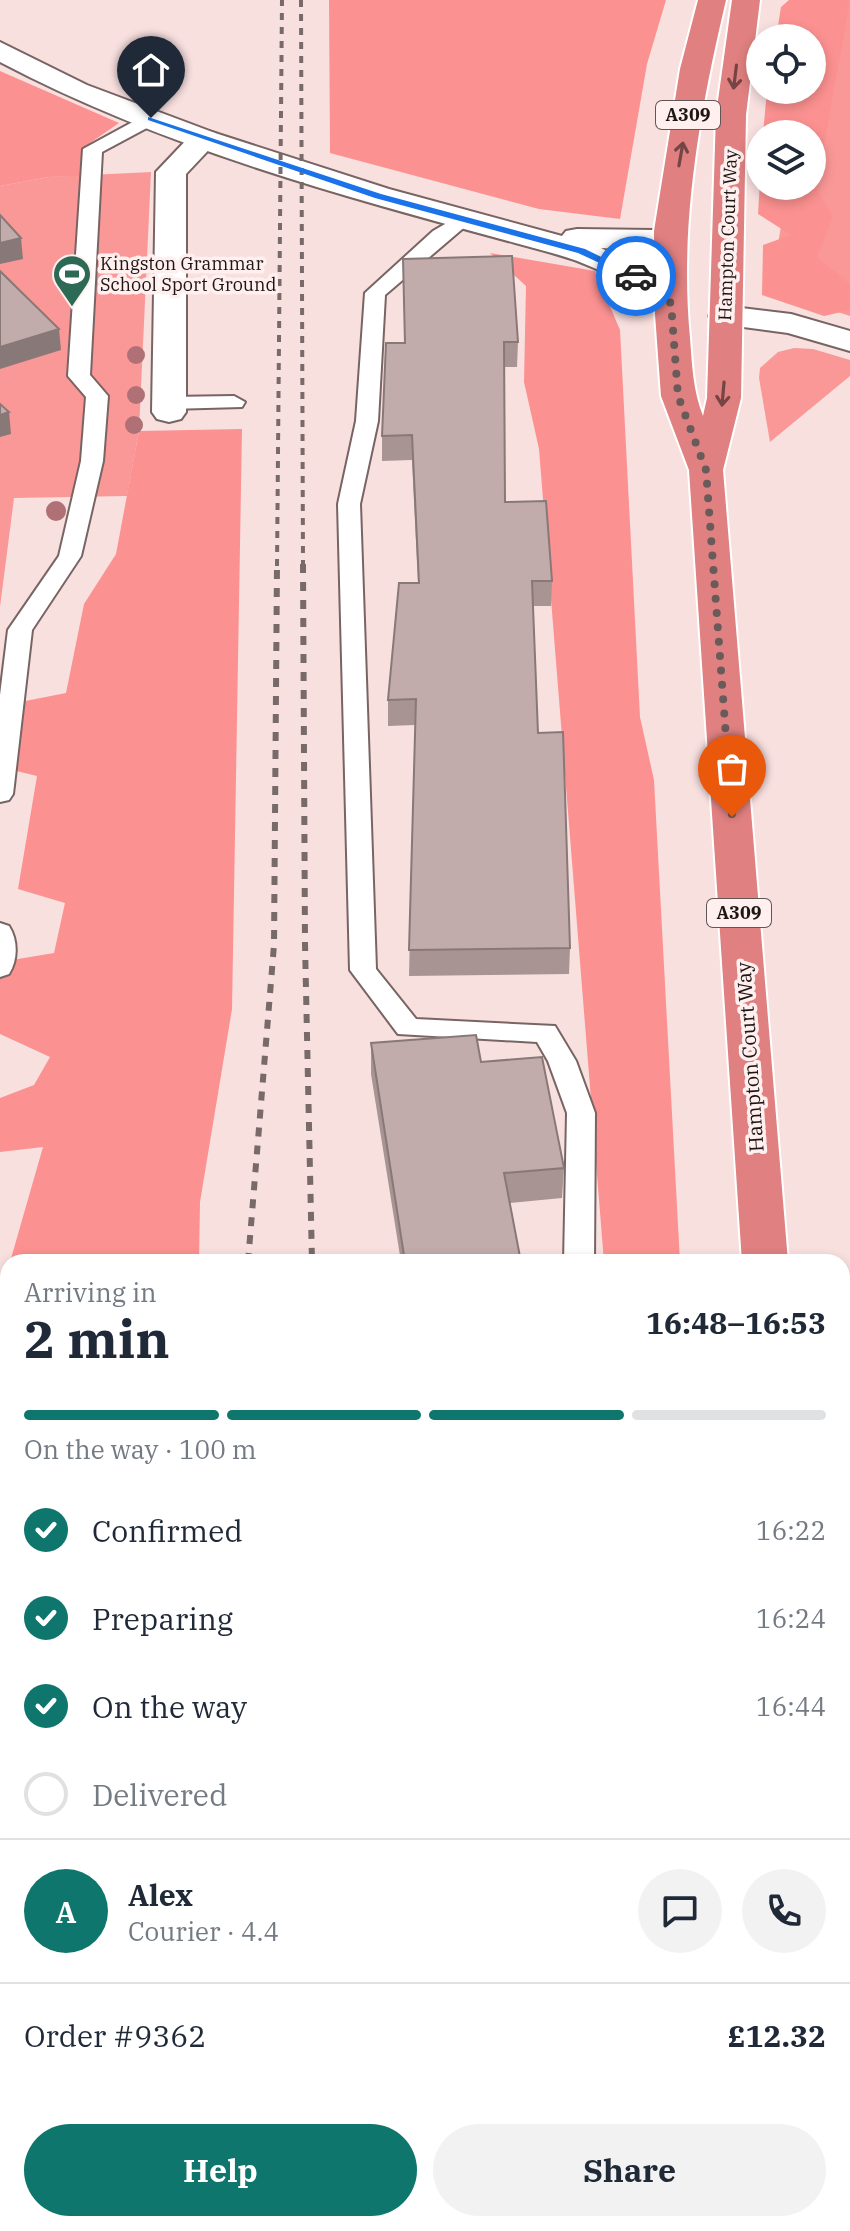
<!DOCTYPE html>
<html lang="en">
<head>
<meta charset="utf-8">
<style>
	:root { --surface:#fff; --page:#f2f2f3; --text:#1f2937; --muted:#747a83; --line:#e0e1e3; --accent:#0f766e }
	body { margin:0; font-family:"IBM Plex Serif",serif; background:var(--page); color:var(--text); height:100vh; display:flex; flex-direction:column; font-size:30px; white-space:nowrap }
	* { box-sizing:border-box; margin:0 }
	p { font-size:26px; color:var(--muted) }
	.icon { flex:none; width:44px; height:44px; fill:none; stroke:currentColor; stroke-width:2; stroke-linecap:round; stroke-linejoin:round }
	.map { position:relative; flex:1; overflow:hidden }
	.panel { position:absolute; left:0px; top:1254px; width:850px; height:978px; display:flex; flex-direction:column; background:var(--surface); border-radius:24px 24px 0 0; box-shadow:0 4px 12px #0003 }
	.panel>* { flex:none }
	.fabs { position:absolute; left:746px; top:24px; display:grid; gap:16px }
	.fabs a { display:grid; place-items:center; width:80px; height:80px; border-radius:50%; background:var(--surface); box-shadow:0 4px 12px #0003; font-size:40px }
	.pin { position:absolute; display:grid; place-items:center; width:68px; height:68px; color:#fff; margin:-82px -34px; border-radius:50% 50% 50% 0; rotate:-45deg; box-shadow:0 0 8px #0007 }
	.pin .icon { rotate:45deg }
	.courier { position:absolute; display:grid; place-items:center; width:80px; height:80px; margin:-40px; border:6px solid #1a73e8; border-radius:50%; background:#fff; color:#222; box-shadow:0 2px 10px #0007 }
	.summary em { font-style:normal; font-weight:800 }
	.summary div { display:flex; flex-direction:column-reverse }
	.summary { display:flex; align-items:center; justify-content:space-between; height:136px; padding:0 24px }
	h1 { font-size:52px; font-weight:800; line-height:60px }
	.bar { display:grid; grid-template-columns:repeat(4,1fr); gap:12px 8px; align-content:center; height:96px; padding:0 24px }
	.bar i { height:10px; border-radius:6px; background:var(--line) }
	.bar .selected { background:var(--accent) }
	.bar p { grid-column:span 4 }
	.line { display:flex; align-items:center; gap:20px; padding:0 24px; border-top:2px solid var(--line) }
	.line div { flex:1 }
	.round { display:grid; place-items:center; flex:none; width:84px; height:84px; border-radius:42px; background:var(--page) }
	ol { padding:0 24px; list-style:none }
	li { display:flex; align-items:center; gap:24px; height:88px }
	li p { margin-inline-start:auto }
	li .icon { padding:8px; border-radius:50%; background:var(--accent); color:#fff; stroke-width:4 }
	li:last-child { color:var(--muted) }
	li i { width:44px; height:44px; border:4px solid var(--line); border-radius:50% }
	.button { display:flex; gap:16px; margin-top:auto; padding:16px 24px }
	.button a { flex:1; height:92px; border-radius:48px; background:var(--accent); color:#fff; font-size:32px; font-weight:800; line-height:92px; text-align:center }
	.button a+a { background:var(--page); color:var(--text) }
	.map>svg:first-child { display:block }
	.green { fill:#fa9897 }
	.forest { fill:#fc9191 }
	.water { fill:#3fa082 }
	.pier { fill:#f8e0df }
	.lines { fill:none; stroke-linecap:round; stroke-linejoin:round }
	.lane-casing { stroke:#796464; stroke-width:4 }
	.street-casing { stroke:#796464; stroke-width:4 }
	.secondary-casing { stroke:#796464; stroke-width:4 }
	.highway-casing { stroke:#fff; stroke-width:4 }
	.lane { fill:#fff; fill-rule:evenodd }
	.street { fill:#fff; fill-rule:evenodd }
	.secondary { fill:#fff; fill-rule:evenodd }
	.highway { fill:#e08080; fill-rule:evenodd }
	.rail-far2 { stroke:#796a6a; stroke-width:4; stroke-dasharray:7 7; stroke-linecap:butt }
	.rail-far1 { stroke:#796a6a; stroke-width:6; stroke-dasharray:9 9; stroke-linecap:butt }
	.rail { stroke:#796a6a; stroke-width:7; stroke-dasharray:12 12; stroke-linecap:butt }
	.tree { fill:#af7176 }
	.wall { fill:#a79493 }
	.shaded-wall { fill:#887878 }
	.building { fill:#c2acab; stroke:#887878; stroke-width:2 }
	.oneway { stroke:#754545 }
	.route { fill:#1a73e8 }
	.done { stroke:#6a5b5b; stroke-width:8; stroke-dasharray:0 14.4 }
	.labels { text-anchor:middle; stroke-width:7; stroke-linejoin:round; paint-order:stroke }
	.shield { fill:#fff0ef; stroke:#615656; stroke-width:2 }
	.shield-label { font-size:18px; font-weight:bold; fill:#1d1414 }
	.far-street-label { font-size:18px; fill:#1d1414; stroke:#fff0ef }
	.far-poi-label { font-size:18px; fill:#1d1414; stroke:#fff0ef; text-anchor:start }
	.street-label { font-size:20px; fill:#1d1414; stroke:#fff0ef }
</style>
</head>
<body>
<div class="map">
<svg width="850" height="2231" viewBox="0 0 850 2231">
	<rect width="100%" height="100%" fill="#f8e0df"/>
	<g class="green">
		<path d="M 850,0 L 850,316 L 770,290 L 788,186 L 812,186 L 812,90 Z"/>
		<path d="M 151,172 L 139,431 L 127,496 L 14,498 L 0,607 L 0,186 L 49,177 Z"/>
		<path d="M 794,348 L 813,349 L 850,360 L 850,376 L 770,442 L 759,378 L 760,368 L 778,352 Z"/>
	</g>
	<g class="forest">
		<path d="M 329,0 L 666,0 L 647,64 L 620,219 L 539,209 L 330,153 Z"/>
		<path d="M 789,0 L 850,0 L 816,189 L 833,217 L 817,257 L 850,284 L 850,310 L 824,316 L 762,295 L 763,245 L 791,235 L 758,214 L 760,181 L 760,186 L 812,186 L 812,134 L 763,134 L 767,90 L 812,90 L 812,38 L 776,38 L 781,7 Z"/>
		<path d="M 0,71 L 119,123 L 90,143 L 83,176 L 49,177 L 0,186 Z"/>
		<path d="M 490,253 L 595,271 L 620,330 L 640,717 L 654,780 L 680,1262 L 604,1262 L 539,449 L 524,382 L 526,286 Z"/>
		<path d="M 242,429 L 232,1009 L 200,1202 L 199,1262 L 10,1262 L 43,1147 L 0,1152 L 0,1098 L 34,1085 L 50,1057 L 0,1034 L 0,962 L 54,953 L 65,903 L 18,889 L 37,776 L 0,767 L 0,706 L 66,693 L 84,604 L 116,554 L 139,431 Z"/>
		<path d="M 8,1270 L 8,2082 L 0,2085 L 0,1297 Z"/>
	</g>
	<path class="water" d="M 850,2039 L 850,2231 L 0,2231 L 0,2156 L 8,2157 L 8,2224 L 842,2224 L 842,2041 Z"/>
	<rect class="pier" x="209" y="2224" width="186" height="7"/>
	<g class="lines">
		<g class="lane-casing">
			<g id="lane">
				<path d="M 151,112 L 160,118 L 158,122 L 102,152 L 90,375 L 108,396 L 103,461 L 81,556 L 32,630 L 13,794 L 9,800 L 0,802 L 0,695 L 8,630 L 59,556 L 81,461 L 86,397 L 68,376 L 83,149 Z"/>
				<path d="M 464,213 L 474,219 L 385,295 L 378,421 L 360,504 L 376,969 L 416,1019 L 555,1026 L 576,1061 L 595,1113 L 594,1262 L 564,1262 L 567,1113 L 548,1061 L 537,1042 L 398,1034 L 350,970 L 338,504 L 356,421 L 365,293 L 433,231 Z"/>
				<path d="M 234,396 L 245,402 L 242,407 L 169,409 L 158,403 L 169,397 Z"/>
				<path d="M 0,923 L 9,926 C 18,940 18,960 9,974 L 0,977 Z"/>
				<rect x="842" y="1485" width="8" height="24"/>
			</g>
		</g>
		<g class="street-casing">
			<g id="street">
				<path d="M 204,130 L 215,133 L 219,139 L 186,174 L 186,412 L 181,419 L 169,422 L 157,419 L 152,412 L 156,172 L 193,133 Z"/>
				<path d="M 725,306 L 791,314 L 850,331 L 850,351 L 788,333 L 713,323 L 709,316 L 713,309 Z"/>
			</g>
		</g>
		<g class="secondary-casing">
			<path id="secondary" d="M 0,42 L 87,85 L 215,133 L 389,189 L 562,236 L 566,231 L 577,229 L 654,230 C 662,221 670,221 681,224 L 686,231 C 667,258 630,249 601,248 L 661,278 L 687,303 L 682,310 C 674,312 667,314 659,309 C 650,305 644,295 635,290 C 610,274 582,261 552,253 C 365,202 173,153 0,62 Z"/>
		</g>
		<g class="highway-casing">
			<g id="highway">
				<path d="M 698,0 L 726,0 C 700,110 679,224 690,338 C 692,365 693,391 703,416 L 707,398 L 716,115 L 732,0 L 760,0 L 746,115 L 741,398 L 723,470 L 788,1262 L 742,1262 L 689,470 L 661,396 L 655,314 L 654,231 L 680,69 Z"/>
				<path d="M 842,2197 L 850,2200 L 850,2231 L 810,2231 L 810,2224 L 842,2224 Z"/>
			</g>
		</g>
		<use href="#lane" class="lane"/>
		<use href="#street" class="street"/>
		<use href="#secondary" class="secondary"/>
		<use href="#highway" class="highway"/>
		<g class="rail-far2">
			<path d="M 301,0 L 303,566"/>
			<path d="M 277,566 L 282,0"/>
		</g>
		<g class="rail-far1">
			<path d="M 303,564 L 305,944 L 312,1262"/>
			<path d="M 248,1262 L 274,945 L 277,564"/>
		</g>
		<g class="rail">
			<path d="M 231,2224 L 231,2231"/>
			<path d="M 332,2224 L 332,2231"/>
		</g>
	</g>
	<g class="tree">
		<circle cx="136" cy="355" r="9"/>
		<circle cx="136" cy="395" r="9"/>
		<circle cx="134" cy="425" r="9"/>
		<circle cx="56" cy="511" r="10"/>
	</g>
	<g class="wall">
		<path d="M 518,342 L 517,367 L 504,367 L 505,502 L 552,581 L 551,606 L 533,606 L 538,733 L 570,948 L 569,974 L 409,976 L 415,725 L 388,726 L 388,700 L 418,583 L 412,460 L 382,461 L 382,436 L 386,343 Z"/>
		<path d="M 371,1043 L 481,1062 L 564,1168 L 562,1198 L 510,1203 L 521,1262 L 401,1262 L 371,1074 Z"/>
	</g>
	<g class="shaded-wall">
		<path d="M 21,238 L 23,259 L 0,264 L 0,243 Z"/>
		<path d="M 59,329 L 61,350 L 0,369 L 0,347 Z"/>
		<path d="M 9,412 L 11,434 L 0,437 L 0,415 Z"/>
	</g>
	<g class="building">
		<path d="M 0,215 L 21,238 L 0,243 Z"/>
		<path d="M 512,256 L 518,342 L 504,342 L 505,502 L 546,501 L 552,581 L 532,581 L 538,733 L 563,732 L 570,948 L 409,950 L 416,699 L 388,700 L 399,583 L 419,583 L 412,435 L 382,436 L 386,343 L 405,343 L 403,259 Z"/>
		<path d="M 0,271 L 59,329 L 0,347 Z"/>
		<path d="M 0,404 L 9,412 L 0,415 Z"/>
		<path d="M 476,1035 L 481,1062 L 542,1057 L 564,1168 L 504,1173 L 521,1262 L 405,1262 L 371,1043 Z"/>
	</g>
	<defs><path id="oneway-shaft" d="M-6 0H5M1.5-3L5.5 0L1.5 3" fill="none" stroke-width="1.6" stroke-linecap="round" stroke-linejoin="round" transform="scale(2)"/></defs>
	<g class="oneway">
		<use href="#oneway-shaft" transform="translate(735 77) rotate(97)"/>
		<use href="#oneway-shaft" transform="translate(681 154) rotate(-80)"/>
		<use href="#oneway-shaft" transform="translate(723 394) rotate(95)"/>
	</g>
	<path class="route" d="M 148,117 L 381,194 L 585,249 L 640,276 L 632,278 L 578,253 L 375,198 L 148,120 Z"/>
	<g class="lines">
		<path class="done" d="M 636,276 L 671,303 L 678,396 L 706,470 L 732,817"/>
	</g>
	<defs>
		<g id="stadium-pin" transform="scale(2)"><path d="M0 17L-7.5 6A9.5 9.5 0 1 1 7.5 6Z" fill="#2d6a56" stroke="#fff0ef"/><path d="M0-5a6.5 5 0 1 0 0 10a6.5 5 0 1 0 0-10ZM-3.5-1.8h7v3.6h-7Z" fill="#fff"/></g>
	</defs>
	<g fill-rule="evenodd">
		<use href="#stadium-pin" x="72" y="274"/>
	</g>
	<g class="labels">
		<g class="shield">
			<rect x="656" y="101" width="64" height="28" rx="6"/>
			<rect x="707" y="899" width="64" height="28" rx="6"/>
		</g>
		<g class="shield-label">
			<text x="688" y="121">A309</text>
			<text x="739" y="919">A309</text>
		</g>
		<g class="far-street-label">
			<text transform="translate(728 235) rotate(-88)" y="6">Hampton Court Way</text>
		</g>
		<g class="far-poi-label">
			<text x="100" y="270">Kingston Grammar<tspan x="100" dy="21">School Sport Ground</tspan></text>
		</g>
		<g class="street-label">
			<text transform="translate(750 1057) rotate(-94)" y="7">Hampton Court Way</text>
		</g>
	</g>
</svg>
<div class="fabs">
<a><svg class="icon" aria-label="locate" viewBox="0 0 24 24"><circle cx="12" cy="12" r="6"/><path d="M12 2v4M12 18v4M2 12h4M18 12h4"/></svg></a>
<a><svg class="icon" aria-label="layers" viewBox="0 0 24 24"><path d="M12 4l9 5-9 5-9-5zM3 14l9 5 9-5"/></svg></a>
</div>
<div class="pin" style="left:732px;top:817px;background:#ea580c"><svg class="icon" aria-label="bag" viewBox="0 0 24 24"><path d="M5 8h14l-1 12H6zM9 8a3 3 0 0 1 6 0"/></svg></div>
<div class="pin" style="left:151px;top:118px;background:#1f2937"><svg class="icon" aria-label="home" viewBox="0 0 24 24"><path d="M3 11l9-7 9 7M6 9v11h12V9"/></svg></div>
<div class="courier" style="left:636px;top:276px"><svg class="icon" aria-label="car" viewBox="0 0 24 24"><path d="M5 17H2v-5l4-1 3-4h7l3 4 3 1v5h-3M9 17h6M6 11h13"/><circle cx="7" cy="17" r="2"/><circle cx="17" cy="17" r="2"/></svg></div>
<section class="panel">
<div class="summary"><div><h1>2 min</h1><p>Arriving in</p></div><em>16:48–16:53</em></div>
<div class="bar"><i class="selected"></i><i class="selected"></i><i class="selected"></i><i></i><p>On the way · 100 m</p></div>
<ol>
<li><svg class="icon" aria-label="check" viewBox="0 0 24 24"><path d="M5 12l5 5 9-10"/></svg>Confirmed<p>16:22</p></li>
<li><svg class="icon" aria-label="check" viewBox="0 0 24 24"><path d="M5 12l5 5 9-10"/></svg>Preparing<p>16:24</p></li>
<li><svg class="icon" aria-label="check" viewBox="0 0 24 24"><path d="M5 12l5 5 9-10"/></svg>On the way<p>16:44</p></li>
<li><i></i>Delivered</li>
</ol>
<div class="line" style="height:144px"><b class="round" style="background:var(--accent);color:#fff">A</b><div><b>Alex</b><p>Courier · 4.4</p></div><a class="round"><svg class="icon" aria-label="chat" viewBox="0 0 24 24"><path d="M4 5h16v11H9l-5 4z"/></svg></a><a class="round"><svg class="icon" aria-label="phone" viewBox="0 0 24 24"><path d="M5 4h4l2 5-3 2q2 4 5 5l2-3 5 2v4C11 20 4 13 5 4z"/></svg></a></div>
<div class="line" style="height:104px"><div>Order #9362</div><b>£12.32</b></div>
<div class="button"><a>Help</a><a>Share</a></div>
</section>
</div>
</body>
</html>
